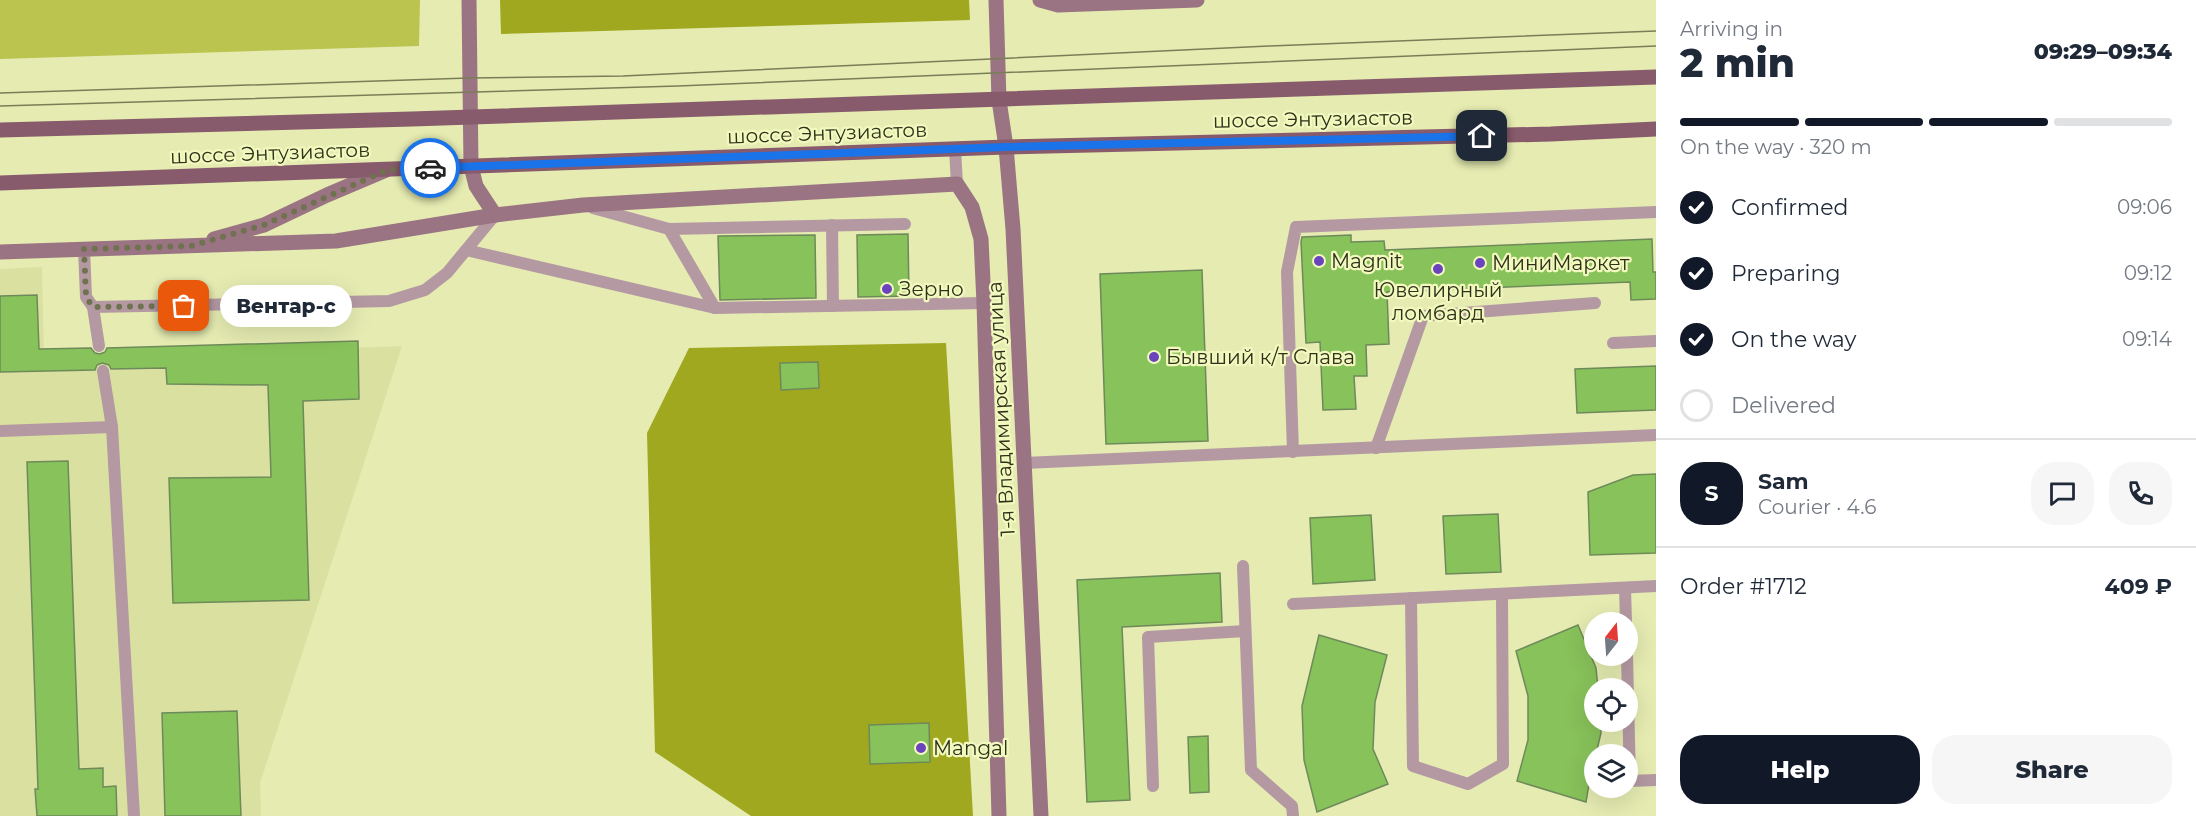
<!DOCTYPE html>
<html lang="en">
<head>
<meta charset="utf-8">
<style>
	:root { --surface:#fff; --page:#f6f6f7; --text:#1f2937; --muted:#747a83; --line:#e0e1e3; --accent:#111827 }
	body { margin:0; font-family:Montserrat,sans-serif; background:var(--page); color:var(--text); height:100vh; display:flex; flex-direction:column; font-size:22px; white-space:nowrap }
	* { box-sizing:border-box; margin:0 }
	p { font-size:20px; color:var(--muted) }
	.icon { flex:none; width:33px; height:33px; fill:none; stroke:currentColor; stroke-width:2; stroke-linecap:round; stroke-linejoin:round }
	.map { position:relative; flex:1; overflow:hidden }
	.details { display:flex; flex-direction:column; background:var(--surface); width:540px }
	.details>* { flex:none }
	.needle { width:39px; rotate:17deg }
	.tools { position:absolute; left:1584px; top:612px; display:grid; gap:12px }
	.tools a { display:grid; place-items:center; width:54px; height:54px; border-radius:50%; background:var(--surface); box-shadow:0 6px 24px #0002; font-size:30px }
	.pin { position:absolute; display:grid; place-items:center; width:51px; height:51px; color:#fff; margin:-26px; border-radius:12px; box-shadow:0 3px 9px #0006 }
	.courier { position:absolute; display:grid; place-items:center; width:60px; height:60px; margin:-30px; border:4px solid #1a73e8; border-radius:50%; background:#fff; color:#222; box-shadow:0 2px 8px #0007 }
	.bubble { position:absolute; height:42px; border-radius:21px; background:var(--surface); box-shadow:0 6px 24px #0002; font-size:20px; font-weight:800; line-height:42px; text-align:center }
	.head em { font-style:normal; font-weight:800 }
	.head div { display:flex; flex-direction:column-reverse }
	.head { display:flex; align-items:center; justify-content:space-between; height:102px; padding:0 24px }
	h1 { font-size:39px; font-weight:800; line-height:45px }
	.bar { display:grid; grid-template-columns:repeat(4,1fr); gap:9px 6px; align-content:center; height:72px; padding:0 24px }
	.bar i { height:8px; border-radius:4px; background:var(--line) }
	.bar .on { background:var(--accent) }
	.bar p { grid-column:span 4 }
	.line { display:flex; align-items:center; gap:15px; padding:0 24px; border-top:2px solid var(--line) }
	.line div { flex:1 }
	.round { display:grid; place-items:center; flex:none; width:63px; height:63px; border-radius:24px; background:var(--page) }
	ol { padding:0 24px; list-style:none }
	li { display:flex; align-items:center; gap:18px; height:66px }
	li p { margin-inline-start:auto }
	li .icon { padding:6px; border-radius:50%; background:var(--accent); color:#fff; stroke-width:4 }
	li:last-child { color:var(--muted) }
	li i { width:33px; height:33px; border:3px solid var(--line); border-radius:50% }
	.cta { display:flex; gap:12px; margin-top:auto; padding:12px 24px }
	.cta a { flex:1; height:69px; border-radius:24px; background:var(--accent); color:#fff; font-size:24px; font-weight:800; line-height:69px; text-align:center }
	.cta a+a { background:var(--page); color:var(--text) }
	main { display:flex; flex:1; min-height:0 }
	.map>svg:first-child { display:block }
	.built { fill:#dae1a0 }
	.green { fill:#bbc44e }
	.forest { fill:#a0a81f }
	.building { fill:#88c25a; stroke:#6e8a5b; stroke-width:1.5 }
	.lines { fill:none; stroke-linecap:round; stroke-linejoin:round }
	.lane { stroke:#b499a3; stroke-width:12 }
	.secondary { stroke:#9a7483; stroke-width:15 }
	.primary { stroke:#875a6c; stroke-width:15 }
	.tram { stroke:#7a7e58; stroke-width:1.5 }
	.done { stroke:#6f724f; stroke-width:6; stroke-dasharray:0 10.8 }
	.route { stroke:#1a73e8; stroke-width:8 }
	.poi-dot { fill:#6a44bd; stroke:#f2f9be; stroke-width:2 }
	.labels { text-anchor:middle; stroke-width:4.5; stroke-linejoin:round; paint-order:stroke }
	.street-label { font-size:20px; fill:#2f311a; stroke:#f2f9be }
	.poi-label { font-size:20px; fill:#2f311a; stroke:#f2f9be; text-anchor:start }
</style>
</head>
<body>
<main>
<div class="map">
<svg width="1656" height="816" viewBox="0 0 1656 816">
	<rect width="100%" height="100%" fill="#e5ebb1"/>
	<path class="built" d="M 42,267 L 44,359 L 402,346 L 260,783 L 261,816 L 0,816 L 0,269 Z"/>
	<path class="green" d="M 0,0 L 420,0 L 419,46 L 0,59 Z"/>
	<g class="forest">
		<path d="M 500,0 L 969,0 L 970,20 L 501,34 Z"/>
		<path d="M 946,343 L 973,816 L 751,816 L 655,752 L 647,433 L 689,348 Z"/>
	</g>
	<g class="building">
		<path d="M 908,234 L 909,296 L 858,297 L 857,235 Z"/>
		<path d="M 815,235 L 816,298 L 720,300 L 718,236 Z"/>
		<path d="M 1351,235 L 1351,242 L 1384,241 L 1385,250 L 1652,239 L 1653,272 L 1656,272 L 1656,299 L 1631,300 L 1630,282 L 1387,292 L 1389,344 L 1366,345 L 1367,376 L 1354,376 L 1356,409 L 1323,410 L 1320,342 L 1306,343 L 1301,242 L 1302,237 Z"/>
		<path d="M 1202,270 L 1208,441 L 1106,444 L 1100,274 Z"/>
		<path d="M 37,295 L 39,349 L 91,348 L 95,353 L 100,354 L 105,352 L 107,348 L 358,341 L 359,399 L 303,401 L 309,600 L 173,603 L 169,478 L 271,477 L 268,385 L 167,384 L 166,368 L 111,369 L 109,365 L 102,363 L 97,365 L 95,370 L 0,372 L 0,296 Z"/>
		<path d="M 818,362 L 819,388 L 781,390 L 780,363 Z"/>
		<path d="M 1656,366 L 1656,410 L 1577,413 L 1575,369 Z"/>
		<path d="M 68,461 L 79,769 L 103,768 L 103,787 L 116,786 L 117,816 L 37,816 L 35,789 L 38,789 L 27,462 Z"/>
		<path d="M 1656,474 L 1656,553 L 1590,555 L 1588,492 L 1633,475 Z"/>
		<path d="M 1498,514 L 1501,572 L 1446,574 L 1443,516 Z"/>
		<path d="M 1371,515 L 1375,580 L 1313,584 L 1310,518 Z"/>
		<path d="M 1220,573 L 1222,622 L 1122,627 L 1130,800 L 1087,802 L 1077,580 Z"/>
		<path d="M 1578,625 L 1596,668 L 1598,688 L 1594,688 L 1594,722 L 1600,722 L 1601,733 L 1596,754 L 1594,754 L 1586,802 L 1517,781 L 1528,740 L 1528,696 L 1516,651 Z"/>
		<path d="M 1319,635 L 1387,655 L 1375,702 L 1373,749 L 1388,784 L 1317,812 L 1304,760 L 1302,706 Z"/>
		<path d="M 237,711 L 241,816 L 165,816 L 162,713 Z"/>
		<path d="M 929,723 L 930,762 L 870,764 L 869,725 Z"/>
		<path d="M 1208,736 L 1209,792 L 1190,793 L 1188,737 Z"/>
	</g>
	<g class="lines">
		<g class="lane">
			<path d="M 955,149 L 957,184"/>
			<path d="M 593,208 L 669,229 L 715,308 L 984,303"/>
			<path d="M 832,225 L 833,306"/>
			<path d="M 669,229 L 905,224"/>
			<path d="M 84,249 L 86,297 L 93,307 L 389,301 L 425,290 L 447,273 L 495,215"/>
			<path d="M 466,250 L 715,308"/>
			<path d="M 93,307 L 99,346"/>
			<path d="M 1613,343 L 1656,341"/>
			<path d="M 103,371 L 112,427 L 134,816"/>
			<path d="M 0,431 L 112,427"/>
			<path d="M 1376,448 L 1423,316 L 1595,303"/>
			<path d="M 1293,452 L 1287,272 L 1296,227 L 1656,212"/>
			<path d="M 1024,463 L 1656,435"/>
			<path d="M 1243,566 L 1251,770 L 1292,806 L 1293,816"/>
			<path d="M 1625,588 L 1626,622"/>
			<path d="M 1411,598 L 1413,766 L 1468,784 L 1503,764 L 1502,594"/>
			<path d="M 1293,604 L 1656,586"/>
			<path d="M 1627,656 L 1630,781 L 1656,780"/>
			<path d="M 1153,786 L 1148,637 L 1245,631"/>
		</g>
		<g class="secondary">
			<path d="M 469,0 L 471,166 L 476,186 L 495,215"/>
			<path d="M 996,0 L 999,100 L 1006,147 L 1013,229 L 1041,816"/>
			<path d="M 1040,0 L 1058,5 L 1197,0"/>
			<path d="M 214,239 L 264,225 L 327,195 L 386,170"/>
			<path d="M 0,252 L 336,241 L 495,215 L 583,205 L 957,184 L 972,207 L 981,239 L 984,303 L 999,816"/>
		</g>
		<g class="primary">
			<path d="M 0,130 L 412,119 L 1656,77"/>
			<path d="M 0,183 L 1006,147 L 1551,134 L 1656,129"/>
		</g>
		<g class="tram">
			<path d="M 0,93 L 469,78 L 623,76 L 1269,46 L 1656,31"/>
			<path d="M 0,106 L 678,86 L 1656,46"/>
		</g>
	</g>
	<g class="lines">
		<path class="done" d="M 184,306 L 93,307 L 86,297 L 84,249 L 191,246 L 264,225 L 387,170 L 430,168"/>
		<path class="route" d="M 430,168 L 1006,147 L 1482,136"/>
	</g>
	<g class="poi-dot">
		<circle cx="1319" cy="261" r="6"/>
		<circle cx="1480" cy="263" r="6"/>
		<circle cx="1438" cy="269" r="6"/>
		<circle cx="887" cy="289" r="6"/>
		<circle cx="1154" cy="357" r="6"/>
		<circle cx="921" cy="748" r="6"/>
	</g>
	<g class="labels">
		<g class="street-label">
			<text transform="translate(1313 119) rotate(-1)" y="7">шоссе Энтузиастов</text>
			<text transform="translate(827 133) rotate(-2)" y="7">шоссе Энтузиастов</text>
			<text transform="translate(270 153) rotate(-2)" y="7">шоссе Энтузиастов</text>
			<text transform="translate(1001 409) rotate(-93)" y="7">1-я Владимирская улица</text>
		</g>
		<g class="poi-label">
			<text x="1331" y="268">Magnit</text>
			<text x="1492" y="270">МиниМаркет</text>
			<text x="899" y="296">Зерно</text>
			<text x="1438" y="297" text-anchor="middle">Ювелирный<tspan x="1438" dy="23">ломбард</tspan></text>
			<text x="1166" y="364">Бывший к/т Слава</text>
			<text x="933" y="755">Mangal</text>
		</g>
	</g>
</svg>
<div class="tools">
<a><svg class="needle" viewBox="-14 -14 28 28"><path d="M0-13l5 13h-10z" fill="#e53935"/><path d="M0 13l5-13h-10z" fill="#747a83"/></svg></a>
<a><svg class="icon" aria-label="locate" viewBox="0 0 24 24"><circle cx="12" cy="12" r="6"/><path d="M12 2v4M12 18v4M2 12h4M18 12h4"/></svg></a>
<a><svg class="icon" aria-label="layers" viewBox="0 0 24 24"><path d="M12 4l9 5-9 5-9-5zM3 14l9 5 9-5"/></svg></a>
</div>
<div class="pin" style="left:184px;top:306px;background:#ea580c"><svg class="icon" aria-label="bag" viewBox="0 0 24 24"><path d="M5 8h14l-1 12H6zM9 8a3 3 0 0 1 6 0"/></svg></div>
<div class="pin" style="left:1482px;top:136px;background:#1f2937"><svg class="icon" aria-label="home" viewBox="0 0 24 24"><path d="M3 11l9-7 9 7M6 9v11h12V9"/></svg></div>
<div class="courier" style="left:430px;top:168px"><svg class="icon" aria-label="car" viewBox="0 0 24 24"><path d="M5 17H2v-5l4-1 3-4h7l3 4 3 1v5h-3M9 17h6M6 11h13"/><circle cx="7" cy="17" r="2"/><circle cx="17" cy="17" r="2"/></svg></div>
<div class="bubble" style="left:220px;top:285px;width:132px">Вентар-с</div>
</div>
<section class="details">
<div class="head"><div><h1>2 min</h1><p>Arriving in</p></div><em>09:29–09:34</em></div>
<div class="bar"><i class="on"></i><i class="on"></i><i class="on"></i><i></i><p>On the way · 320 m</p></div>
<ol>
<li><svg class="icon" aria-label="check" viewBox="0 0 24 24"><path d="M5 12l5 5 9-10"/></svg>Confirmed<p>09:06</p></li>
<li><svg class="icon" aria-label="check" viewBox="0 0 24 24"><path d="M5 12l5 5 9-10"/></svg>Preparing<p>09:12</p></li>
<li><svg class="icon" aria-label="check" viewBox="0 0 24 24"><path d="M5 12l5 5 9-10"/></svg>On the way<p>09:14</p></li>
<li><i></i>Delivered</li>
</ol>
<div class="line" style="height:108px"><b class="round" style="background:var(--accent);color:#fff">S</b><div><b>Sam</b><p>Courier · 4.6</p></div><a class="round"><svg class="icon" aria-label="chat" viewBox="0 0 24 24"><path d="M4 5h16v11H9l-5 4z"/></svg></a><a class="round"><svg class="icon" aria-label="phone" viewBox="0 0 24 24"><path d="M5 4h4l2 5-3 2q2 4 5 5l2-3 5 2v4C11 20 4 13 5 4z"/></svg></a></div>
<div class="line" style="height:78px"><div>Order #1712</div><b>409 ₽</b></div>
<div class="cta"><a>Help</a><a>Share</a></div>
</section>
</main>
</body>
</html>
